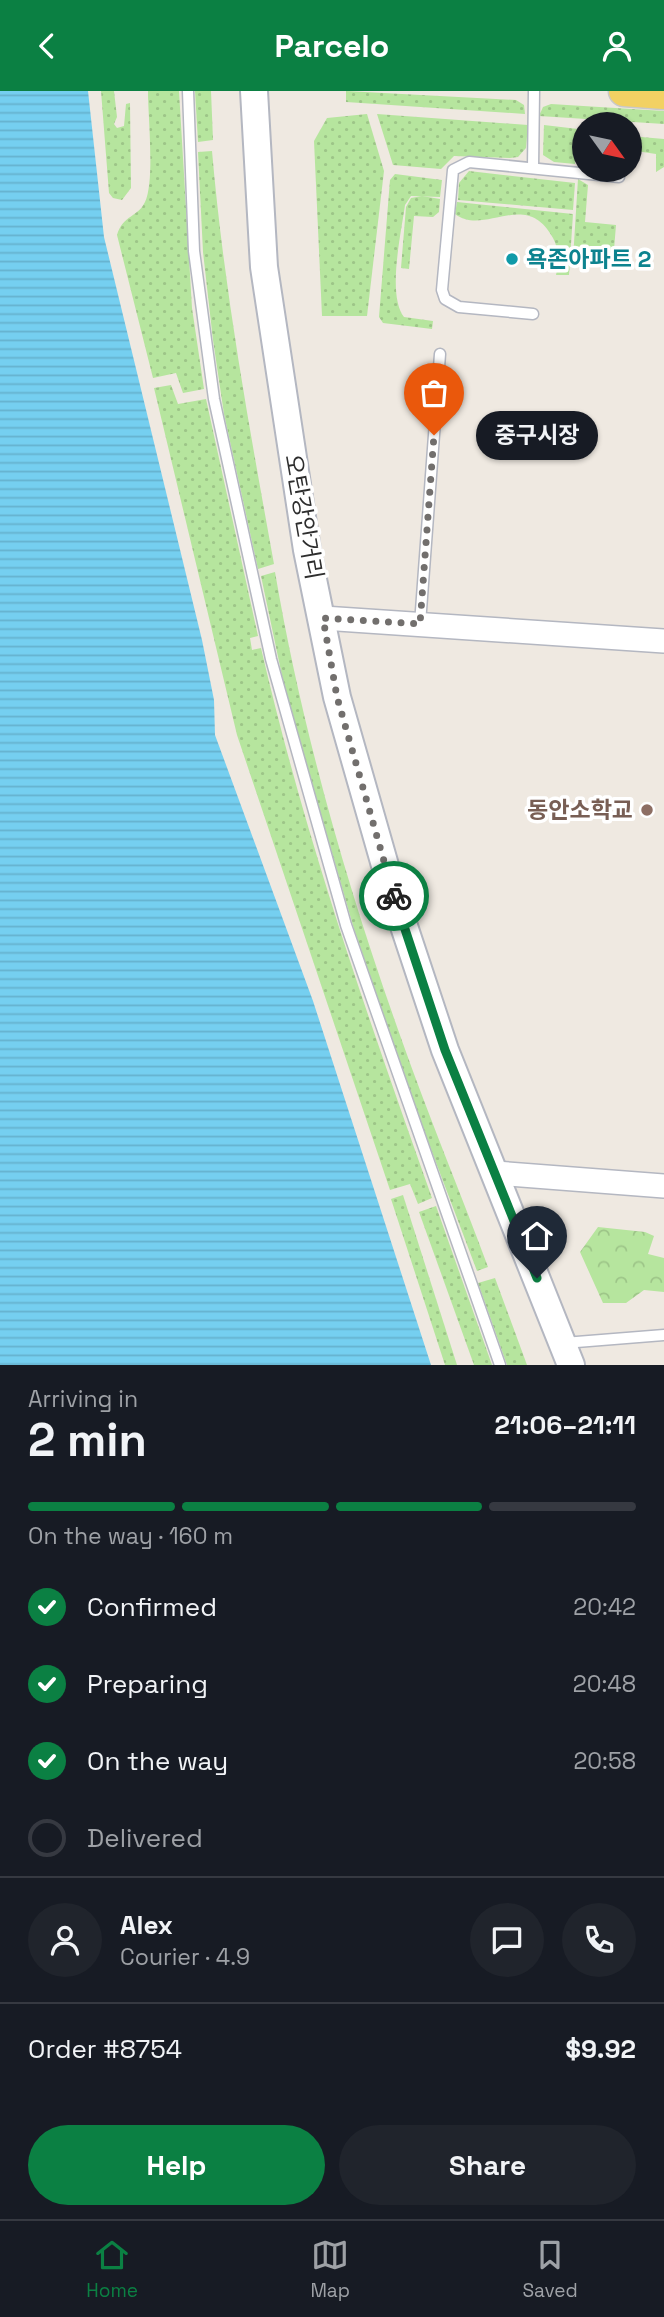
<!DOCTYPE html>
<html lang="en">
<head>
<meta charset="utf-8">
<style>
	:root { --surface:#171b24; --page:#20242c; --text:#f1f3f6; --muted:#9ea1a6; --line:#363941; --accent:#0b8043 }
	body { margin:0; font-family:"Space Grotesk","Noto Sans KR",sans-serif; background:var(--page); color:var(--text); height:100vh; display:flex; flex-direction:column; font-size:26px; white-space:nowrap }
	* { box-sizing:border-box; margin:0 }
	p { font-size:23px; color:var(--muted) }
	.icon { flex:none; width:38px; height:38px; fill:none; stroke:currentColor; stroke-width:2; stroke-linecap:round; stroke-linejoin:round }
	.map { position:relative; height:1274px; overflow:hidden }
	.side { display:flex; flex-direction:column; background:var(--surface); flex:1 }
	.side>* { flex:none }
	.needle { width:46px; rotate:123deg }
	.tools { position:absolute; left:572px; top:21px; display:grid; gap:14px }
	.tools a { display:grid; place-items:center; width:70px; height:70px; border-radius:50%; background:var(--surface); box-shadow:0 2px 5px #0004; font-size:35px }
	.pin { position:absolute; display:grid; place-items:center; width:60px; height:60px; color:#fff; margin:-72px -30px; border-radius:50% 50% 50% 0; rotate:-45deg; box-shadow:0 0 7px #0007 }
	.pin .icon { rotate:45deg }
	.courier { position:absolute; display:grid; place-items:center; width:70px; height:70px; margin:-35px; border:5px solid #0b8043; border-radius:50%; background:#fff; color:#222; box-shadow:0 2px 9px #0007 }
	.bubble { position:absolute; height:49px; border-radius:24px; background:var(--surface); box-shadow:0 2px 5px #0004; font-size:23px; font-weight:700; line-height:49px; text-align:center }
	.overview em { font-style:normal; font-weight:700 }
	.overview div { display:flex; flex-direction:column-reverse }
	.overview { display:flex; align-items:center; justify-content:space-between; height:119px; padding:0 28px }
	h1 { font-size:46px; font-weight:700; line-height:52px }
	.bar { display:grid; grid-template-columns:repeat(4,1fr); gap:10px 7px; align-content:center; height:84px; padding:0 28px }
	.bar i { height:9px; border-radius:5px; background:var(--line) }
	.bar .current { background:var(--accent) }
	.bar p { grid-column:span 4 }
	.line { display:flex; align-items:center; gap:18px; padding:0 28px; border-top:2px solid var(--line) }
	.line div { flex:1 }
	.round { display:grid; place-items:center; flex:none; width:74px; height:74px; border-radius:37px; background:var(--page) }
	ol { padding:0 28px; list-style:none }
	li { display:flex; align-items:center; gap:21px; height:77px }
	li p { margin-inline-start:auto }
	li .icon { padding:7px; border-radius:50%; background:var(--accent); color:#fff; stroke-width:4 }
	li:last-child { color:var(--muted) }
	li i { width:38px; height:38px; border:4px solid var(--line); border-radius:50% }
	.cta { display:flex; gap:14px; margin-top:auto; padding:14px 28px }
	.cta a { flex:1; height:80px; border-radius:42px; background:var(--accent); color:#fff; font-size:28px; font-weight:700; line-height:80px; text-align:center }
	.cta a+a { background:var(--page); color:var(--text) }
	header { display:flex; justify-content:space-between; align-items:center; height:91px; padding:0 28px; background:var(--accent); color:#fff; font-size:32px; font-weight:700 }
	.menu { display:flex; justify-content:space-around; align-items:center; height:98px; border-top:2px solid var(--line); background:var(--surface); font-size:19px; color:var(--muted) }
	.menu a { display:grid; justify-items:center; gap:4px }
	.menu .current { color:var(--accent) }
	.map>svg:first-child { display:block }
	.grass { fill:url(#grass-dots) }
	.forest { fill:url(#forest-crowns) }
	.water { fill:url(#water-rules) }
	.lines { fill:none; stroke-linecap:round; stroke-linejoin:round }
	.service-casing { stroke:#b4b7c1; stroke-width:13 }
	.tertiary-casing { stroke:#b4b7c1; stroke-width:26 }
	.secondary-casing { stroke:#b4b7c1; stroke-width:30 }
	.primary-casing { stroke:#c9c9c9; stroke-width:33 }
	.service { stroke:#fff; stroke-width:10 }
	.tertiary { stroke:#fff; stroke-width:23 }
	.secondary { stroke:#fff; stroke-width:26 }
	.primary { stroke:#f2d163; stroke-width:30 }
	.done { stroke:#726f6d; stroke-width:7; stroke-dasharray:0 12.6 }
	.route { stroke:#0b8043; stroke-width:9 }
	.culture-dot { fill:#0f9aa8; stroke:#fff; stroke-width:2.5 }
	.education-dot { fill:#8d6e63; stroke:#fff; stroke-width:2.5 }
	.labels { text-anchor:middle; stroke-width:7; stroke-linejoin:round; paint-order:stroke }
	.culture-label { font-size:23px; font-weight:bold; fill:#0d838f; stroke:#fff; text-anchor:start }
	.street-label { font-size:23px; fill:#2e2e2e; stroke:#fff }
	.education-label { font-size:23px; font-weight:bold; fill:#785e54; stroke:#fff; text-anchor:end }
</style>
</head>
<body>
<header><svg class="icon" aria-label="back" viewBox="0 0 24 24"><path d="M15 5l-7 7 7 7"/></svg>Parcelo<svg class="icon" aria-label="person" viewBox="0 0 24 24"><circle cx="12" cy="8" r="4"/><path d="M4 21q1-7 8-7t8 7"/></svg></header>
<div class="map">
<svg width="664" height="1274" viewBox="0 0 664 1274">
	<defs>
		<pattern id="grass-dots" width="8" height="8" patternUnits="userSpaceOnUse" patternTransform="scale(1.75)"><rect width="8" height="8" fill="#b6e59e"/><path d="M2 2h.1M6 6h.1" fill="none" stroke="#9dc588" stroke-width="1.8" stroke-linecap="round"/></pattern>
		<pattern id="forest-crowns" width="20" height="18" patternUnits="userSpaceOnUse" patternTransform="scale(1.75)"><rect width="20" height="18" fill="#b6e59e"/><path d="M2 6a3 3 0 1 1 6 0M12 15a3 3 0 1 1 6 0" fill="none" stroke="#9dc588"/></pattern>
		<pattern id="water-rules" width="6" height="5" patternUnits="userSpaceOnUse" patternTransform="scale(1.75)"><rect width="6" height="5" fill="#75cff0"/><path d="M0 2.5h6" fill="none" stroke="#66b2ce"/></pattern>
	</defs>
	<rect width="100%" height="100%" fill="#efe9e1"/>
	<g class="grass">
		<path d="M 101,0 L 114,0 L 117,26 L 114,33 L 117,37 L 124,35 L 126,13 L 130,12 L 131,97 L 122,109 L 113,107 L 109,102 Z"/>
		<path d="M 148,0 L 179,0 L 192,217 L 204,298 L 183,302 L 176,282 L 153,287 L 117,144 C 123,124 138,126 145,111 C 155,90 148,25 148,0 Z"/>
		<path d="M 195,0 L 211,0 L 213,49 L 198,51 Z"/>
		<path d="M 346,0 L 516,9 L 524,14 L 525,23 L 346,11 Z"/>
		<path d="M 551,13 L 664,20 L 664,33 L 539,25 L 543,16 Z"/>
		<path d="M 367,23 L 384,80 L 367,225 L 322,225 L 314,50 L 327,27 Z"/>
		<path d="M 377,23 L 528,34 L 526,57 L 518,66 L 510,67 L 454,65 L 441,78 L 393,74 Z"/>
		<path d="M 544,34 L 578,38 L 575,73 L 554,71 L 543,64 Z"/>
		<path d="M 630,45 L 664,48 L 664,76 L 656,81 L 656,63 L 636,60 L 630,63 Z"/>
		<path d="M 212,60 C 224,199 249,335 274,473 L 258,478 L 224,323 L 213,249 L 203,161 L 198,61 Z"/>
		<path d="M 469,80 L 575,92 L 573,119 L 458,109 L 459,92 Z"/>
		<path d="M 395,83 L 442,89 L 440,106 L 411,105 L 405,114 C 401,143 387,204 404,226 L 433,230 L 432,238 L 383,232 L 379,226 L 390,89 Z"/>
		<path d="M 578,88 L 588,94 L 585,131 L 616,134 L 613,171 L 573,168 Z"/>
		<path d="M 422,105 L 440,108 L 439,121 L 433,126 L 414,125 L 409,178 L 401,177 L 406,116 L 411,107 Z"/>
		<path d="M 457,111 L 573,123 L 569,184 L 556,184 C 559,171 559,158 553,147 C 526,97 485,146 455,123 Z"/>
		<path d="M 171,294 L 178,313 L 206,308 L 258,545 L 250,547 L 252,559 L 261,557 C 305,747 367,924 432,1107 L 418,1113 L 410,1093 L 390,1099 L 237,644 L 154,297 Z"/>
		<path d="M 275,481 C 302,639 347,796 401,947 C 428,1024 460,1100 488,1176 L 477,1180 L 415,1016 L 354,838 L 285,599 L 261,485 Z"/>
		<path d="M 403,1104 L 457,1274 L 445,1274 L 391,1108 Z"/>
		<path d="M 436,1115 L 492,1274 L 474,1274 L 419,1121 Z"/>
		<path d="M 540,1122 L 552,1150 L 543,1154 L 537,1133 Z"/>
		<path d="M 495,1187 L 527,1274 L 507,1274 L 478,1192 Z"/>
	</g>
	<path class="forest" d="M 598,1136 L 645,1141 L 654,1145 L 648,1163 L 664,1167 L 664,1201 L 644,1199 L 626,1212 L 603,1212 L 580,1161 Z"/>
	<path class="water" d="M 0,0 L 88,0 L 104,146 L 202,549 L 214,609 L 215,644 L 313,910 L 431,1274 L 0,1274 Z"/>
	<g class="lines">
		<g class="service-casing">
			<g id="service">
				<path d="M 188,0 L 194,160 L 214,308 L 271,568 L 346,834 L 500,1274"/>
				<path d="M 533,77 L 534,0"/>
				<path d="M 533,223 L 459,216 L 445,208 L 442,199 L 453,79 L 469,71 L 619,86"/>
				<path d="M 420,533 L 440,263"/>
				<path d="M 564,1252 L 664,1244"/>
			</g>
		</g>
		<g class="tertiary-casing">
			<g id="tertiary">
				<path d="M 323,527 L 664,550"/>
				<path d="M 495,1082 L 664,1095"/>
			</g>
		</g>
		<g class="secondary-casing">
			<path id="secondary" d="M 254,0 L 264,176 L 307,459 L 337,606 L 392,799 L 445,959 L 571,1274"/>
		</g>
		<g class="primary-casing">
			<path id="primary" d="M 624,0 L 664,3"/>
		</g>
		<use href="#service" class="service"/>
		<use href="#tertiary" class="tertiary"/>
		<use href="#secondary" class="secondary"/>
		<use href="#primary" class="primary"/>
	</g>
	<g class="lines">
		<path class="done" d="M 394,805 L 337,606 L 323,527 L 420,533 L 434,344"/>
		<path class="route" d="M 394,805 L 445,959 L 537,1187"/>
	</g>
	<circle class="culture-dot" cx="512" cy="168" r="7"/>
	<circle class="education-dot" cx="647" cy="719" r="7"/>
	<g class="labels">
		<g class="culture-label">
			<text x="526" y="176">욕존아파트 2</text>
		</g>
		<g class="street-label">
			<text transform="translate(304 426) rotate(80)" y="8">오탄강안거리</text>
		</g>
		<g class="education-label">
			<text x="633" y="727">동안소학교</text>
		</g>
	</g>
</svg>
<div class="tools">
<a><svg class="needle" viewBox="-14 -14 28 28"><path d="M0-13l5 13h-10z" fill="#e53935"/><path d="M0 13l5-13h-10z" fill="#9ea1a6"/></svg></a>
</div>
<div class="pin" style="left:434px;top:344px;background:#ea580c"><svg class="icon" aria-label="bag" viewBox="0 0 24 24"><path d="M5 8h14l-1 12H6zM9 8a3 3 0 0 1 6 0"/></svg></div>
<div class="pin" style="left:537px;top:1187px;background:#1f2937"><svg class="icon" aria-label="home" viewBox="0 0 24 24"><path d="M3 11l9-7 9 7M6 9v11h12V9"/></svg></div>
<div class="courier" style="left:394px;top:805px"><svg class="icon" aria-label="bike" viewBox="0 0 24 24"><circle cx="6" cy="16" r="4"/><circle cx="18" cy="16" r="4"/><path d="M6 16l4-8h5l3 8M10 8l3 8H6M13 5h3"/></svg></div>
<div class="bubble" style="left:476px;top:320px;width:122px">중구시장</div>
</div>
<section class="side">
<div class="overview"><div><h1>2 min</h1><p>Arriving in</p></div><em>21:06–21:11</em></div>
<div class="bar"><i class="current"></i><i class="current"></i><i class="current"></i><i></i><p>On the way · 160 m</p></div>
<ol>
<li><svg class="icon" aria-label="check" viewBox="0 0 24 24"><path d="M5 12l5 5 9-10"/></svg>Confirmed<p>20:42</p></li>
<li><svg class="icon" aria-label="check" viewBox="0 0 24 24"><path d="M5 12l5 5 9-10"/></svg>Preparing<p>20:48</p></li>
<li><svg class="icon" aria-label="check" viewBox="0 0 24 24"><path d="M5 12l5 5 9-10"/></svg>On the way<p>20:58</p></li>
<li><i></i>Delivered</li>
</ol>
<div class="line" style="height:126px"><a class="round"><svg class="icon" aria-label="person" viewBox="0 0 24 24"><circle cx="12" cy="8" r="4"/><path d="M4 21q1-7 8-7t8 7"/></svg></a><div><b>Alex</b><p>Courier · 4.9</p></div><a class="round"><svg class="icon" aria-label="chat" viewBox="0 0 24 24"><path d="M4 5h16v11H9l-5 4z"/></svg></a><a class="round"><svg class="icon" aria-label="phone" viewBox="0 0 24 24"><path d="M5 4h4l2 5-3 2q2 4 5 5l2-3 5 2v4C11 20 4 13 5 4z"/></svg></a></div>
<div class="line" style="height:91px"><div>Order #8754</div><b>$9.92</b></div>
<div class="cta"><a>Help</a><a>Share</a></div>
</section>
<nav class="menu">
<a class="current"><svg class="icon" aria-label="home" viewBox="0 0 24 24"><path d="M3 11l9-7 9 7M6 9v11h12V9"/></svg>Home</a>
<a><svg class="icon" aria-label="map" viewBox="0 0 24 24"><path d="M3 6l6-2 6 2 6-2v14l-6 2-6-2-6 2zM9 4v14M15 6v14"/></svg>Map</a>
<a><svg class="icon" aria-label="saved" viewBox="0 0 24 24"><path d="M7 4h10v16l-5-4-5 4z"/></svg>Saved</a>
</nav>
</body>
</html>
